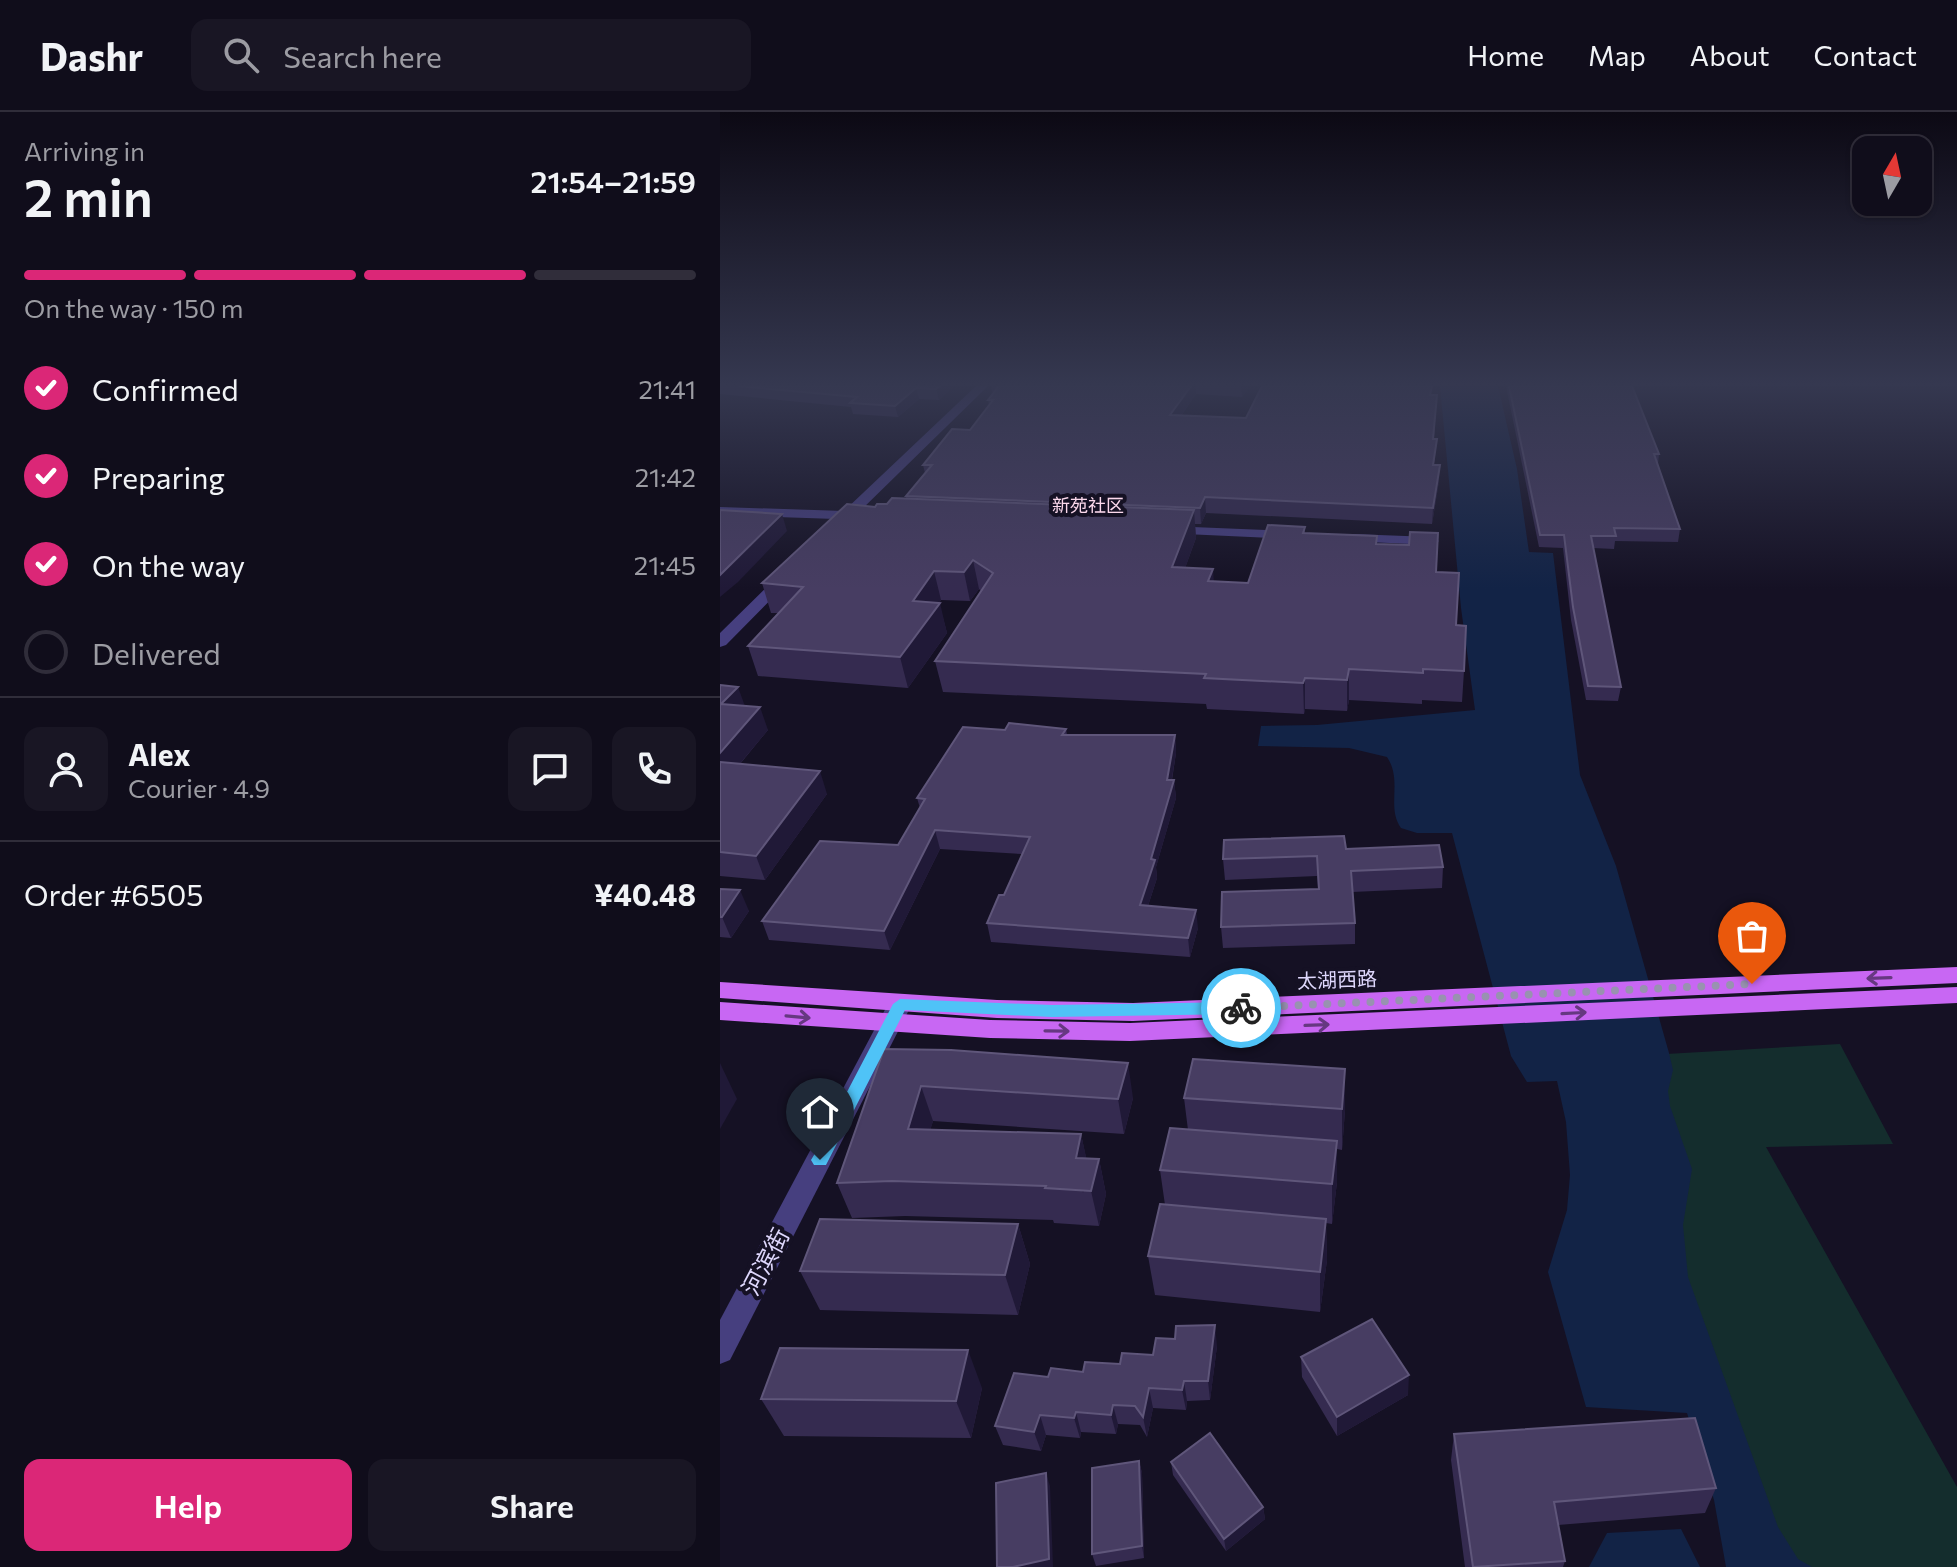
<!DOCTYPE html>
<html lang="en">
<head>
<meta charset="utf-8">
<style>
	:root { --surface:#100d1b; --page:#191624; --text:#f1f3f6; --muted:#9c9ca3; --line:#302d3a; --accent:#db2777 }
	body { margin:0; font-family:Commissioner,"Noto Sans SC",sans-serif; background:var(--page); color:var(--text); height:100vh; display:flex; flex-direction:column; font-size:30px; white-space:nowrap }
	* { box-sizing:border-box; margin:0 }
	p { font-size:26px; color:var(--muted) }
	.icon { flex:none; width:44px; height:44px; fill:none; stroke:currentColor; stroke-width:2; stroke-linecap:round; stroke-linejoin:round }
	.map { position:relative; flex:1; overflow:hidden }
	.side { display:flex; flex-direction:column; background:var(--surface); width:720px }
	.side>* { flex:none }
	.needle { width:52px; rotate:9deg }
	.controls { position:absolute; left:1132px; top:24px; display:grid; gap:16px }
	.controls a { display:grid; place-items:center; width:80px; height:80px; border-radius:16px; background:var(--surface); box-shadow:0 2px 6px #0004,0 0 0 2px var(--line); font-size:40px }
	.pin { position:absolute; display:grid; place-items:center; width:68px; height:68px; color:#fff; margin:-82px -34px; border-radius:50% 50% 50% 0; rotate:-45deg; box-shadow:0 0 8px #0007 }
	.pin .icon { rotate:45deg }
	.courier { position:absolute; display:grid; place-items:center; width:80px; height:80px; margin:-40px; border:6px solid #4fc3f7; border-radius:50%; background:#fff; color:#222; box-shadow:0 2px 10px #0007 }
	.headline em { font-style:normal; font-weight:600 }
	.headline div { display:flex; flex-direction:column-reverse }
	.headline { display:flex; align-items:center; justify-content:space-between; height:136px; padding:0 24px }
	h1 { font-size:52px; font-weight:600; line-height:60px }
	.bar { display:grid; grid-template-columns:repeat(4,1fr); gap:12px 8px; align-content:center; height:96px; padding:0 24px }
	.bar i { height:10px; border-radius:6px; background:var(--line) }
	.bar .active { background:var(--accent) }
	.bar p { grid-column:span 4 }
	.line { display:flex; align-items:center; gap:20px; padding:0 24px; border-top:2px solid var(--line) }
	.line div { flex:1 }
	.round { display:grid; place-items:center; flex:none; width:84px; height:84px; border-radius:16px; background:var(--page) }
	ol { padding:0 24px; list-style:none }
	li { display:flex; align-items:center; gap:24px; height:88px }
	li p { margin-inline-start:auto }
	li .icon { padding:8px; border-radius:50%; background:var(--accent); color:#fff; stroke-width:4 }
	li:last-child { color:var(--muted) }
	li i { width:44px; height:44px; border:4px solid var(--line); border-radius:50% }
	.cta { display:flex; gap:16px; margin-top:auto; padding:16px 24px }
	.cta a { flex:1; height:92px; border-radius:16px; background:var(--accent); color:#fff; font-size:32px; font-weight:600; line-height:92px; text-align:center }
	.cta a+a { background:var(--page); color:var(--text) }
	header { display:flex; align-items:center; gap:48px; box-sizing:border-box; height:112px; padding:0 40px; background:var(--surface); border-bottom:2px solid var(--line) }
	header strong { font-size:38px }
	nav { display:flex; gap:44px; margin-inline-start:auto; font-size:28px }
	.search { width:560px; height:72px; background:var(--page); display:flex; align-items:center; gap:20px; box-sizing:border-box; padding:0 28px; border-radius:16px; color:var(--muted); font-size:30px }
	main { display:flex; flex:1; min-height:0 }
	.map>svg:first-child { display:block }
	.green { fill:#142d2d }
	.water { fill:#122346 }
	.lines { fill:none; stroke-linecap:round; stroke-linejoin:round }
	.minor { fill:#463f7f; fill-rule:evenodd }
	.major { fill:#c867f3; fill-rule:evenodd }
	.wall { fill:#352b50 }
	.shaded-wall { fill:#201937 }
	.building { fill:#473d62; stroke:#5f567a; stroke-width:2 }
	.oneway { stroke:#663881 }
	.route { fill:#4fc3f7 }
	.done { stroke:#9892b0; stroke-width:8; stroke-dasharray:0 14.4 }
	.labels { text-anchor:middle; stroke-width:8; stroke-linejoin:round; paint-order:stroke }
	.far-neighbourhood-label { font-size:18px; fill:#fcd9ed; stroke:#151124 }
	.street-label { font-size:20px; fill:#ded7fc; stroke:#151124 }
	.near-street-label { font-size:24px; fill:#ded7fc; stroke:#151124 }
</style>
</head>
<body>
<header>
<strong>Dashr</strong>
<div class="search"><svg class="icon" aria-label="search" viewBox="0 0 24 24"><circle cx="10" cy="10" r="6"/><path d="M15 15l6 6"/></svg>Search here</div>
<nav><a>Home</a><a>Map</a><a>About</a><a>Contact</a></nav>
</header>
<main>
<section class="side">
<div class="headline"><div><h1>2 min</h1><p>Arriving in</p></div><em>21:54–21:59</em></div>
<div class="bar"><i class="active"></i><i class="active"></i><i class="active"></i><i></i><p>On the way · 150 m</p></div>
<ol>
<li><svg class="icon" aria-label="check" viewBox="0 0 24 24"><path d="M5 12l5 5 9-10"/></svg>Confirmed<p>21:41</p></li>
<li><svg class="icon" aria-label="check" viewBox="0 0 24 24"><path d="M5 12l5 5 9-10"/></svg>Preparing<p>21:42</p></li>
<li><svg class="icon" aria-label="check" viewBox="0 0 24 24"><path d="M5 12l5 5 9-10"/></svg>On the way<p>21:45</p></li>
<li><i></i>Delivered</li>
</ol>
<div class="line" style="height:144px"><a class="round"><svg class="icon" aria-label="person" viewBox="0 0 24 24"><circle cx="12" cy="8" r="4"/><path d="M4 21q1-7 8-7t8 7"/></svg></a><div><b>Alex</b><p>Courier · 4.9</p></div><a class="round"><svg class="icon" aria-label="chat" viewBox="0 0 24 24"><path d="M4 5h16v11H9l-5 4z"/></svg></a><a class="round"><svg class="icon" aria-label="phone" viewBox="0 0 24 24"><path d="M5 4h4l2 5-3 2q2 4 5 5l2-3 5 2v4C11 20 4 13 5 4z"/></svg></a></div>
<div class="line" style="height:104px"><div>Order #6505</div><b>¥40.48</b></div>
<div class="cta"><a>Help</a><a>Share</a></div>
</section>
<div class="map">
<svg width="1237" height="1455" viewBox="0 0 1237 1455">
	<rect width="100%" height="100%" fill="#151124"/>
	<path class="green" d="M 1120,932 L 1173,1032 L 1046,1035 L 1237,1375 L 1237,1455 L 1065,1455 L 994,1299 L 911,944 Z"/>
	<g class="water">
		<path d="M 720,274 L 778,274 L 797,357 L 809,440 L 833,441 L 860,663 L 896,754 L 949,941 L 953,958 L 948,979 L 950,994 L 972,1057 L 963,1113 L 968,1165 L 1058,1415 L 1078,1447 L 1092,1455 L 1006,1455 L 994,1388 L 967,1301 L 866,1295 L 828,1160 L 847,1098 L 850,1063 L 846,1010 L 837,969 L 807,970 L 791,944 L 732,721 L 697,721 L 681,716 C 666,695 683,669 667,645 L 629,636 L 538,634 L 541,614 L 597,613 L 755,598 L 741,496 Z"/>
		<path d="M 961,1417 L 980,1455 L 869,1455 L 887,1421 Z"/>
	</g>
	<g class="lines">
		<g class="minor">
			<path d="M 256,274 L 268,274 L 139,400 L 145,401 L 145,407 L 131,408 L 122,413 L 117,412 L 116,407 L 0,403 L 0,395 L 124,399 Z"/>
			<path d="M 448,414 L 572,419 L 579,423 L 572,427 L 443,421 L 441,418 Z"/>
			<path d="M 632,422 L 712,425 L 719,429 L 712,433 L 627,429 L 625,426 Z"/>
			<path d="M 65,460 L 73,465 L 70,468 L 6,533 L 0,535 L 0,521 L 60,462 Z"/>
			<path d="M 180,883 L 188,886 L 192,892 L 10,1248 L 0,1252 L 0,1208 L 168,892 L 172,886 Z"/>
		</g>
		<g class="major">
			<path d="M 1237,855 L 1237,871 L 413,909 L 277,906 L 0,886 L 0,870 L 277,888 L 413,891 Z"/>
			<path d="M 1237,875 L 1237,891 L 410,929 L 270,926 L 0,908 L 0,890 L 270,908 L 410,911 Z"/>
		</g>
	</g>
	<g class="wall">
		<path d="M 0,274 L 233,274 L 219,288 L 199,287 L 178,305 L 133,302 L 131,295 L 0,282 Z"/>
		<path d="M 271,274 L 529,274 L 522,285 L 476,282 L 461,304 L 526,306 L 717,283 L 714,327 L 717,327 L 714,353 L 719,369 L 712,412 L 486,401 L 481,412 L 475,412 L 476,426 L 465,456 L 493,457 L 493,470 L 528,471 L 585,415 L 585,421 L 657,424 L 657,432 L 716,460 L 736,513 L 744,559 L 742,590 L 702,588 L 702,592 L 629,588 L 627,599 L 585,597 L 584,602 L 487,597 L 486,592 L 223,580 L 215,549 L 261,479 L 259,477 L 250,489 L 221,488 L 219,491 L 227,521 L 188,576 L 38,564 L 28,534 L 58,501 L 51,501 L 42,471 L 155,395 L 186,387 L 186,384 L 205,361 L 203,353 L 250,318 L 269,294 L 268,288 L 273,282 Z"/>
		<path d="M 786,274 L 912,274 L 939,342 L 938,352 L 960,417 L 958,430 L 895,429 L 894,437 L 873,436 L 901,575 L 898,589 L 866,588 L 851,508 L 843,436 L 819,435 Z"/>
		<path d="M 0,573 L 25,594 L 48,618 L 20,652 L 107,682 L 45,768 L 0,764 Z"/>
		<path d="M 346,617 L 347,623 L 455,623 L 456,641 L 452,668 L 454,668 L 456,686 L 436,755 L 437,766 L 428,794 L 478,816 L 470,845 L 271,830 L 267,811 L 284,783 L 302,742 L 220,737 L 170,838 L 49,828 L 42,809 L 178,733 L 200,696 L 197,686 L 285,618 Z"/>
		<path d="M 626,737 L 723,755 L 722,776 L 632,780 L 635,811 L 635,832 L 503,836 L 501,815 L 598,777 L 597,764 L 505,768 L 503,747 Z"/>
		<path d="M 0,777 L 29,799 L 11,826 L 0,825 Z"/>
		<path d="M 164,937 L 413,986 L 404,1022 L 213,1009 L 210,1018 L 361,1022 L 366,1046 L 379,1047 L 386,1082 L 379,1114 L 334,1111 L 333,1108 L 185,1104 L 132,1106 L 117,1071 Z"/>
		<path d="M 625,957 L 625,998 L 622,1038 L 617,1037 L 617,1070 L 612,1112 L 606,1111 L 607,1148 L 600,1200 L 435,1183 L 428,1144 L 445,1093 L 440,1058 L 468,1018 L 464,986 Z"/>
		<path d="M 298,1112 L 310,1152 L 298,1203 L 100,1198 L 80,1159 Z"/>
		<path d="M 497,1234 L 490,1288 L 467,1289 L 466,1298 L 433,1296 L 427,1325 L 420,1313 L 398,1312 L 396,1322 L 361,1320 L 360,1326 L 326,1323 L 321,1339 L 283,1333 L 275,1314 L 328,1265 L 400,1252 L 433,1243 Z"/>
		<path d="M 581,1245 L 688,1283 L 617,1324 L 582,1265 Z"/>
		<path d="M 262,1276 L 251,1326 L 64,1324 L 41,1287 Z"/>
		<path d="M 734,1322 L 996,1376 L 985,1401 L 838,1413 L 845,1449 L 843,1455 L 745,1455 L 731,1348 Z"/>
		<path d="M 419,1349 L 422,1361 L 424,1446 L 376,1454 L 372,1442 Z"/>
		<path d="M 451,1350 L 543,1395 L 545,1407 L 506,1439 L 453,1363 Z"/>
	</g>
	<g class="shaded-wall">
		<path d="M 220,274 L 233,274 L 219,288 L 216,277 Z"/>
		<path d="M 471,274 L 476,274 L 476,282 L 451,318 L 450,303 Z"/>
		<path d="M 521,274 L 529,274 L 522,285 Z"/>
		<path d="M 196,276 L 199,287 L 178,305 L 175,294 Z"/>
		<path d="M 720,353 L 719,369 L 712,412 L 713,396 Z"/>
		<path d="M 485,385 L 486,401 L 481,412 L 480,396 Z"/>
		<path d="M 474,398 L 476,426 L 455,484 L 452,455 Z"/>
		<path d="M 62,402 L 67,419 L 18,470 L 0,485 L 0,463 Z"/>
		<path d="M 253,448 L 259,477 L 250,489 L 244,460 Z"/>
		<path d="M 493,457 L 495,486 L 488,469 Z"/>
		<path d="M 214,459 L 221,488 L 207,510 L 220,491 L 227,521 L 188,576 L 180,545 L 193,489 Z"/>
		<path d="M 629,557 L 629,588 L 627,599 L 627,568 Z"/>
		<path d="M 585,566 L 585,597 L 584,602 L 583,571 Z"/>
		<path d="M 18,575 L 26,597 L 1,592 Z"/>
		<path d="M 40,595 L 48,618 L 2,673 L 0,668 L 0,641 Z"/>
		<path d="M 455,623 L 456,641 L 449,684 L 454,668 L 456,686 L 436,755 L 437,766 L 422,812 L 420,793 L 431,747 Z"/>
		<path d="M 100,659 L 107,682 L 45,768 L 36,744 Z"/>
		<path d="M 215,718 L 220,737 L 170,838 L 164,819 Z"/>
		<path d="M 20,778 L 29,799 L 11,826 L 2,805 Z"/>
		<path d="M 476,798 L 478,816 L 470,845 L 468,826 Z"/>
		<path d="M 0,951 L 17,987 L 0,1017 Z"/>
		<path d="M 408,951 L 413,986 L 404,1022 L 398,987 Z"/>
		<path d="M 625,957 L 625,998 L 622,1038 L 622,997 Z"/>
		<path d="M 201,974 L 213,1009 L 200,1052 L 188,1017 Z"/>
		<path d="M 361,1022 L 369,1058 L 363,1081 L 356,1046 Z"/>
		<path d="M 617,1029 L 617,1070 L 612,1112 L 612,1072 Z"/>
		<path d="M 379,1047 L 386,1082 L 379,1114 L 371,1079 Z"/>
		<path d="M 606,1107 L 607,1148 L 600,1200 L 600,1160 Z"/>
		<path d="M 298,1112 L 310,1152 L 298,1203 L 285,1163 Z"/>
		<path d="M 495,1213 L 497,1234 L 490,1288 L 488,1269 Z"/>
		<path d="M 248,1238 L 262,1276 L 251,1326 L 236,1289 Z"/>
		<path d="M 689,1263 L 688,1283 L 617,1324 L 617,1305 Z"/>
		<path d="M 464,1269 L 467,1289 L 466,1298 L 462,1278 Z"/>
		<path d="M 429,1276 L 433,1296 L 427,1325 L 423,1305 Z"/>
		<path d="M 393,1293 L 398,1312 L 396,1322 L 391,1303 Z"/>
		<path d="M 356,1300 L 361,1320 L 360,1326 L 354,1306 Z"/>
		<path d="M 320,1303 L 326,1323 L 321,1339 L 314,1320 Z"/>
		<path d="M 419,1349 L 422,1361 L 424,1446 L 422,1434 Z"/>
		<path d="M 326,1361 L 330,1374 L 333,1455 L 293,1455 Z"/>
		<path d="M 543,1395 L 545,1407 L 506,1439 L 504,1427 Z"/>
	</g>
	<g class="building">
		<path d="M 18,274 L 220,274 L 216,277 L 196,276 L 175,294 L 130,291 L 137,285 Z"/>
		<path d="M 279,274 L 471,274 L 450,303 L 526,306 L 542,274 L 712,274 L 710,283 L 717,283 L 713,327 L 717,327 L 713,353 L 720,353 L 713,396 L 485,385 L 480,396 L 186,384 L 212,353 L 203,353 L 232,317 L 250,318 L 273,288 L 268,288 Z"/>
		<path d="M 789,274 L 912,274 L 939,342 L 934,342 L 960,417 L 894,416 L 896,424 L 871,424 L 901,575 L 868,574 L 853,495 L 844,423 L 820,423 Z"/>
		<path d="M 172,386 L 474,398 L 452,455 L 493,457 L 488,469 L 528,471 L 548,413 L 585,415 L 583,421 L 657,424 L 656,432 L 689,433 L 690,420 L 718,421 L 716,460 L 739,461 L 736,513 L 746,514 L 744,559 L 703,557 L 703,561 L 629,557 L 627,568 L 585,566 L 583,571 L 484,566 L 486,562 L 215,549 L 273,461 L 253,448 L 244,460 L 214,459 L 193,489 L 220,491 L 180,545 L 28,534 L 83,475 L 42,471 L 127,392 L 155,395 L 157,392 L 167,392 Z"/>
		<path d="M 0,398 L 62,402 L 0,463 Z"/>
		<path d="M 0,573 L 18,575 L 1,592 L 40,595 L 0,641 Z"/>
		<path d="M 289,611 L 346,617 L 342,623 L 455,623 L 447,668 L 454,668 L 431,747 L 435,748 L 420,793 L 476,798 L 468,826 L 267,811 L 279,783 L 284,783 L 310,725 L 215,718 L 164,819 L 42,809 L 100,729 L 178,733 L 205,687 L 197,686 L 243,615 L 285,618 Z"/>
		<path d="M 0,650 L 100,659 L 36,744 L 0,740 Z"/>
		<path d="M 624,724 L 626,737 L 719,733 L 723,755 L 631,759 L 635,811 L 501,815 L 502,780 L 599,777 L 597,744 L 503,747 L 504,728 Z"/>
		<path d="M 0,777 L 20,778 L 2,805 L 0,805 Z"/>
		<path d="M 164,937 L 231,938 L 408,951 L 398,987 L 201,974 L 188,1017 L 361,1022 L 356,1046 L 379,1047 L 371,1079 L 325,1076 L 326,1074 L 172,1069 L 117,1071 Z"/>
		<path d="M 473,947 L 625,957 L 622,997 L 464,986 Z"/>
		<path d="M 450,1016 L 617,1029 L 612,1072 L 440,1058 Z"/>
		<path d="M 440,1092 L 606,1107 L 600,1160 L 428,1144 Z"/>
		<path d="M 100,1107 L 298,1112 L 285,1163 L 80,1159 Z"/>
		<path d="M 652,1207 L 689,1263 L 617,1305 L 581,1245 Z"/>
		<path d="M 495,1213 L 488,1269 L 464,1269 L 462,1278 L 429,1276 L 423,1305 L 415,1294 L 393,1293 L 391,1303 L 356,1300 L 354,1306 L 320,1303 L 314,1320 L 275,1314 L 294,1261 L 328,1265 L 331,1256 L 363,1260 L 365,1250 L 400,1252 L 402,1241 L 433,1243 L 436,1226 L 455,1227 L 456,1214 Z"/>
		<path d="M 60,1236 L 248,1238 L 236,1289 L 41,1287 Z"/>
		<path d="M 975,1306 L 996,1376 L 834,1390 L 845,1449 L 753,1455 L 734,1322 Z"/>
		<path d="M 490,1321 L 543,1395 L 504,1427 L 451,1350 Z"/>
		<path d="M 419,1349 L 422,1434 L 372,1442 L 372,1356 Z"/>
		<path d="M 326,1361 L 329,1447 L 293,1455 L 277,1455 L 276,1371 Z"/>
	</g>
	<defs><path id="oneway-shaft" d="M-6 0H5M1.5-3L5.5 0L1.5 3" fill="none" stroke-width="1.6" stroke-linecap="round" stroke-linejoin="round" transform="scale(2)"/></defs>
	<g class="oneway">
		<use href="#oneway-shaft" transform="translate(1159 866) rotate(178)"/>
		<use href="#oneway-shaft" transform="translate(854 901) rotate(-3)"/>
		<use href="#oneway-shaft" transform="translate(78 905) rotate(5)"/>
		<use href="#oneway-shaft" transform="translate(597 913) rotate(-2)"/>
		<use href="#oneway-shaft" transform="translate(337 919) rotate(1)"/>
	</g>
	<linearGradient id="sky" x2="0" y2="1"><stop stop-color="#0c0914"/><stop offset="0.57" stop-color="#353850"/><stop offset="1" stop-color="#353850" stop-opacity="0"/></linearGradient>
	<rect width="1237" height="477" fill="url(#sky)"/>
	<path class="route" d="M 180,887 L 332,893 L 521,890 L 529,896 L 521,902 L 332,905 L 185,898 L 106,1053 L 94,1053 L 91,1048 L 94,1043 L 173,892 Z"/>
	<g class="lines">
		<path class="done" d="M 521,896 L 1032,872"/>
	</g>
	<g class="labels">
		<g class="far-neighbourhood-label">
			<text x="368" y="400">新苑社区</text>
		</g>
		<g class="street-label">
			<text transform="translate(617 868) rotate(-2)" y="7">太湖西路</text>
		</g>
		<g class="near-street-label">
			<text transform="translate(46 1150) rotate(-62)" y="8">河滨街</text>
		</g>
	</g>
</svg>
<div class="controls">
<a><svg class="needle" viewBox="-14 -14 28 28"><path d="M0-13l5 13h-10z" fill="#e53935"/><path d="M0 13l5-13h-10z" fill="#9c9ca3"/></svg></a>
</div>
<div class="pin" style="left:1032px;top:872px;background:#ea580c"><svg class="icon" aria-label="bag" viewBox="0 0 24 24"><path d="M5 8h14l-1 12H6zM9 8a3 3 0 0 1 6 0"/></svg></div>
<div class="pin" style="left:100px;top:1048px;background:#1f2937"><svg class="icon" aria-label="home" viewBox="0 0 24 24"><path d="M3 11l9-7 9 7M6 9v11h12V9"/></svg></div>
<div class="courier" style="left:521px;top:896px"><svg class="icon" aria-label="bike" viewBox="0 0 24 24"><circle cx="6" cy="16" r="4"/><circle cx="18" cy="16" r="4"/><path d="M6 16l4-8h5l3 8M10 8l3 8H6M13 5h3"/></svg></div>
</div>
</main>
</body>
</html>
